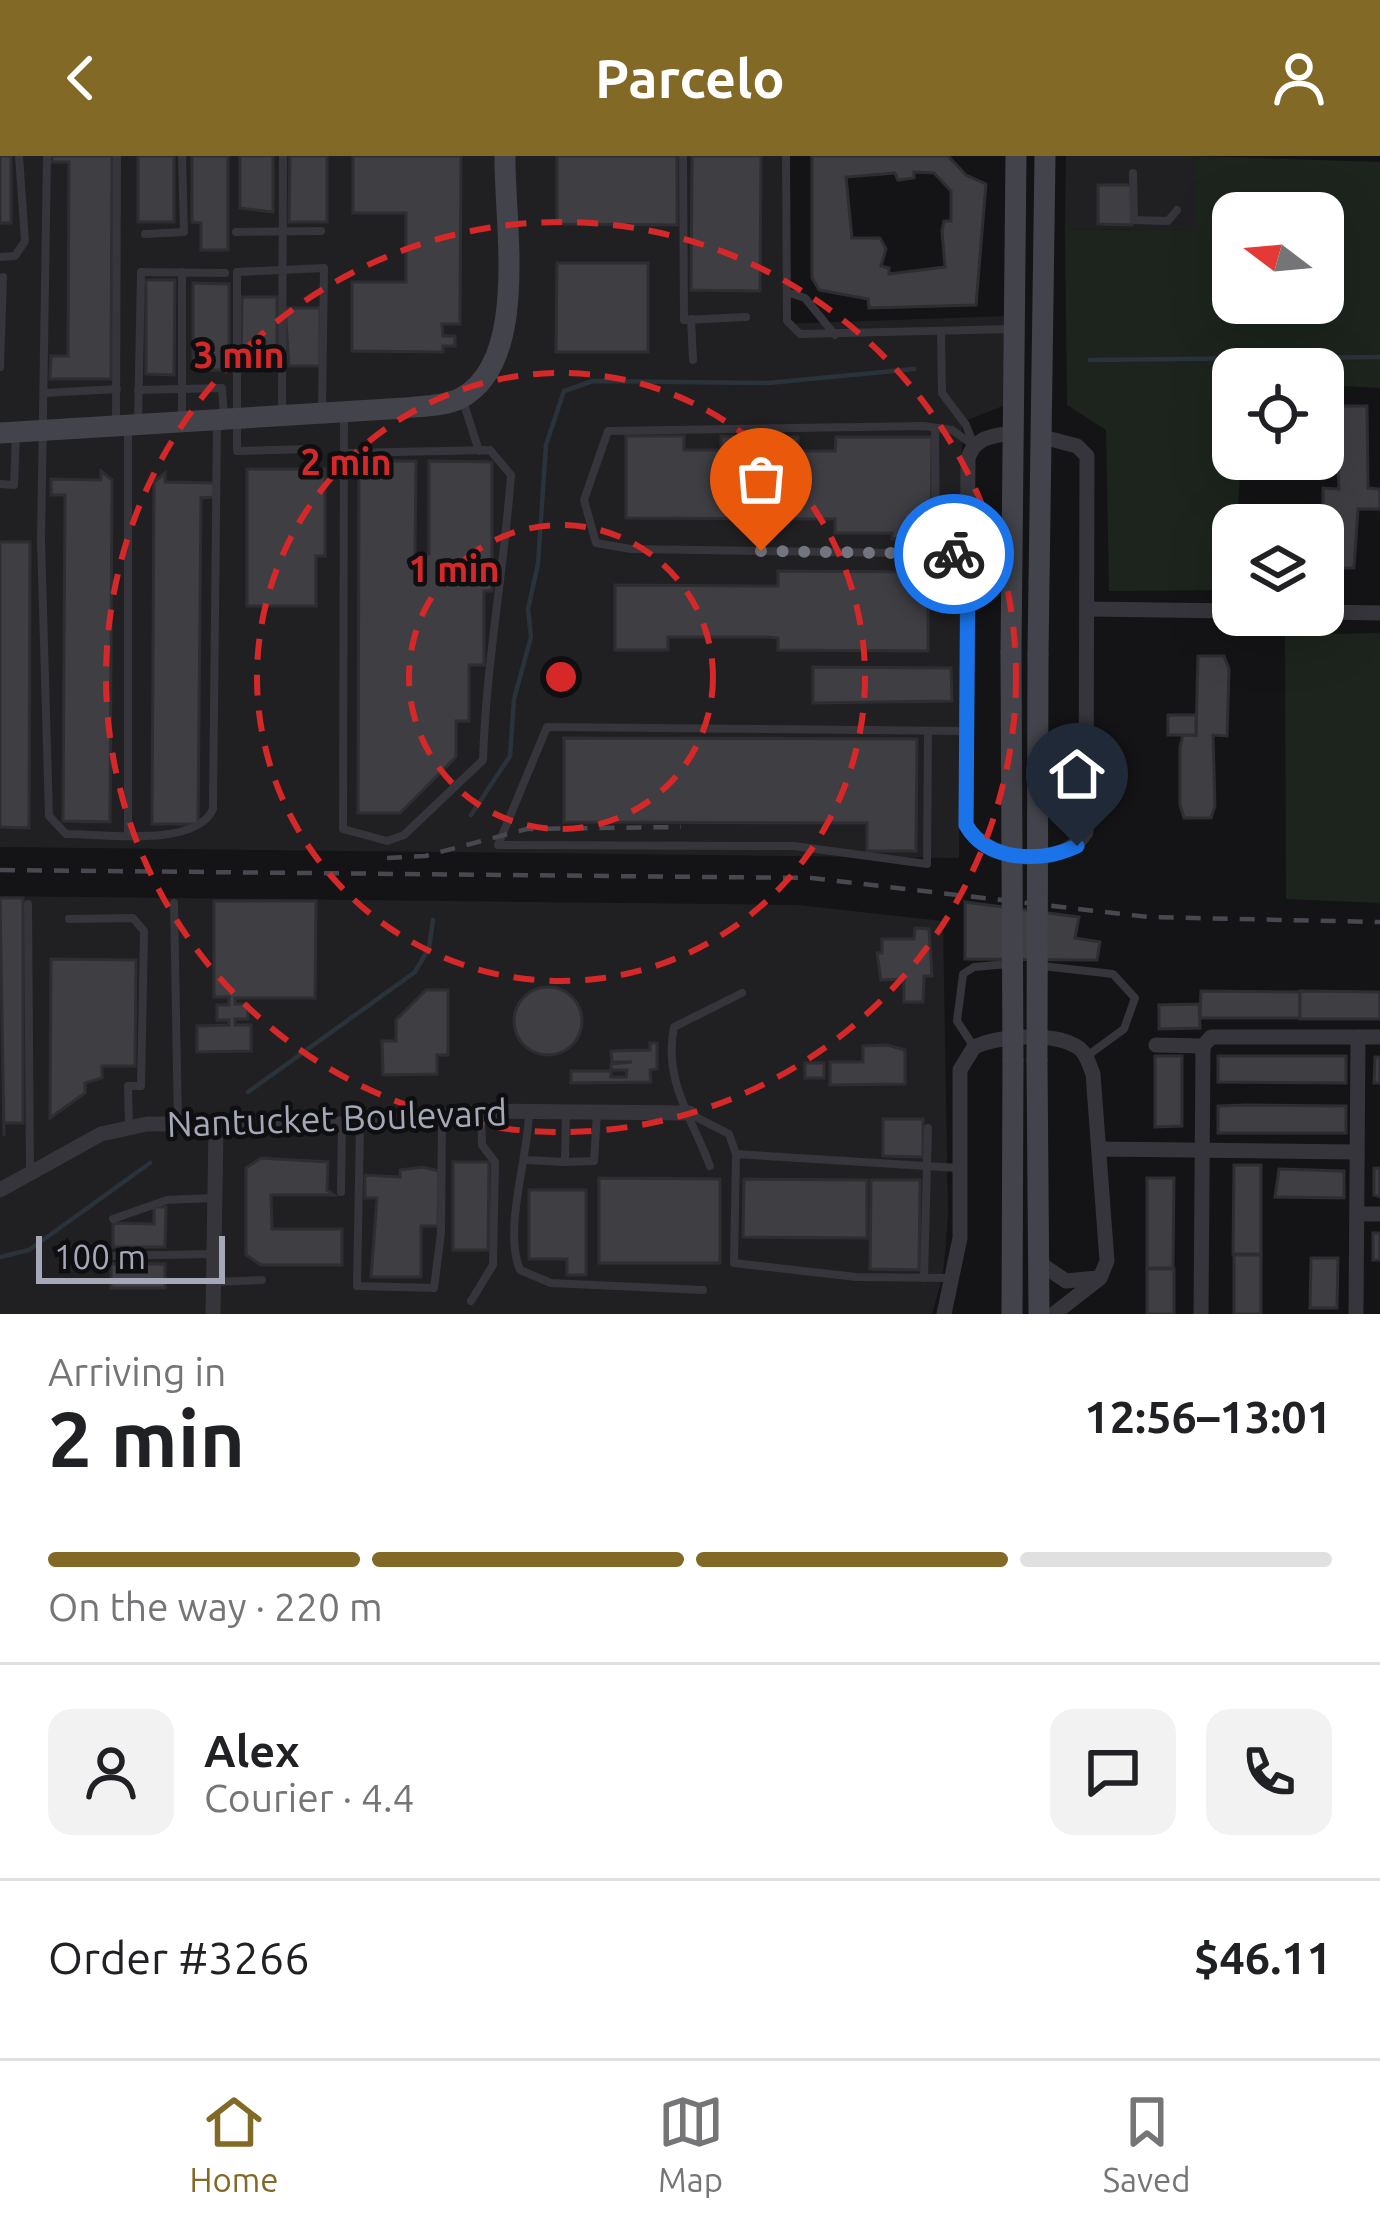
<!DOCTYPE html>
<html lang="en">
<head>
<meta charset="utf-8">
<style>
	:root { --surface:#fff; --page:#f2f2f2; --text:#202124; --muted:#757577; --line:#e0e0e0; --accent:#826926 }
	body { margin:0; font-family:Ubuntu,sans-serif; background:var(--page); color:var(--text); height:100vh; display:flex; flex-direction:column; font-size:45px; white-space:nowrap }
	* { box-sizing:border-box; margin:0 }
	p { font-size:39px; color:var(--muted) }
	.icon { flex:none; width:66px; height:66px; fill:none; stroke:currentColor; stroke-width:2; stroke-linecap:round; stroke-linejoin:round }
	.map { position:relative; height:1158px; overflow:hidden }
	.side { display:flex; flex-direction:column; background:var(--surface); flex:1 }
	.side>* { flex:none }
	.needle { width:78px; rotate:286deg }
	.buttons { position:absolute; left:1212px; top:36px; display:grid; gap:24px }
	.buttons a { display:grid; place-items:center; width:132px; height:132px; border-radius:24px; background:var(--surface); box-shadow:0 12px 48px #0002; font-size:60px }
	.scale { position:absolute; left:36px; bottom:30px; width:189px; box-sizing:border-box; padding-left:12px; border:6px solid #a5a9b7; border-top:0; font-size:33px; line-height:42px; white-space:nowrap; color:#a5a9b7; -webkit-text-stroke:9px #0f0f11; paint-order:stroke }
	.pin { position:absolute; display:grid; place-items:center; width:102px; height:102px; color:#fff; margin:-123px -51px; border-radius:50% 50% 50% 0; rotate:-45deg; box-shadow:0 0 12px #0007 }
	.pin .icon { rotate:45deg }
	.courier { position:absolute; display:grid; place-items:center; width:120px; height:120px; margin:-60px; border:9px solid #1a73e8; border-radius:50%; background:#fff; color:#222; box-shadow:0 3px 15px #0007 }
	.overview em { font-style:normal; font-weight:600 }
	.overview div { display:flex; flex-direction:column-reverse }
	.overview { display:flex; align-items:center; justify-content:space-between; height:204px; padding:0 48px }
	h1 { font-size:78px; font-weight:600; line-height:90px }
	.bar { display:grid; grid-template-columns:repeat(4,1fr); gap:18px 12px; align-content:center; height:144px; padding:0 48px }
	.bar i { height:15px; border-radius:9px; background:var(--line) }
	.bar .on { background:var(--accent) }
	.bar p { grid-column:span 4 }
	.line { display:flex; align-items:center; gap:30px; padding:0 48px; border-top:3px solid var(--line) }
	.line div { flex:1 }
	.round { display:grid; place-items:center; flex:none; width:126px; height:126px; border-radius:24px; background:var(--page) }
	header { display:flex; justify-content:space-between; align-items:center; height:156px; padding:0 48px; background:var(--accent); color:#fff; font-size:54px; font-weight:600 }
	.dock { display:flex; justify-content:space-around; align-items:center; height:168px; border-top:3px solid var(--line); background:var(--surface); font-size:33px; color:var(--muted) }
	.dock a { display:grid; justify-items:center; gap:6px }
	.dock .on { color:var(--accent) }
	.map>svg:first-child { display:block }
	.built { fill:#202023 }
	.green { fill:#1c241d; fill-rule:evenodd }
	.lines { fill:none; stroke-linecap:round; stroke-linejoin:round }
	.stream { stroke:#2a323a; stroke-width:4.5 }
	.building { fill:#3e3e43; stroke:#2e2e32; stroke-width:3; fill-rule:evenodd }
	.lane { stroke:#35353b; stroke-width:8 }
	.street { stroke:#35353b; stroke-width:15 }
	.secondary { stroke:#43444b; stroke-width:21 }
	.rail { stroke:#484950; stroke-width:4.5; stroke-dasharray:15 12; stroke-linecap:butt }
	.secondary-bridge { stroke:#43444b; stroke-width:21 }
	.done { stroke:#72757f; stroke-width:12; stroke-dasharray:0 21.6 }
	.route { stroke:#1a73e8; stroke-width:15 }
	.ring { fill:none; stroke:#d62828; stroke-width:6; stroke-dasharray:21 15 }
	.labels { text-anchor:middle; stroke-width:9; stroke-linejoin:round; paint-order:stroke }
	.street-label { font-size:36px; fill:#a5a9b7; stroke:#0f0f11 }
	.centre { fill:#d62828; stroke:#0f0f11; stroke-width:6 }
	.ring-label { font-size:36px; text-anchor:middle; font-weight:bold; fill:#d62828; stroke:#0f0f11; stroke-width:9; stroke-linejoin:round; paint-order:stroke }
</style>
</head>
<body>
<header><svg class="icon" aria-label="back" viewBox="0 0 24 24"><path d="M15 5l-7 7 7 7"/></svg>Parcelo<svg class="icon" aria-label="person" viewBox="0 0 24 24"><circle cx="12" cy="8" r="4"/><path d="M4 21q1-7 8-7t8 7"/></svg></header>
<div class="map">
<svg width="1380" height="1158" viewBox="0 0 1380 1158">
	<rect width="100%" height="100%" fill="#141416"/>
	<g class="built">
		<path d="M 0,0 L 788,0 L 783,168 L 1006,160 L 1008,248 L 962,266 L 959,702 L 0,691 Z"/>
		<path d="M 1066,0 L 1196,0 L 1196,73 L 1065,74 Z"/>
		<path d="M 0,740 L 798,749 L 943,765 L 948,1059 L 943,1119 L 932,1158 L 0,1158 Z"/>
	</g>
	<g class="green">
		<path d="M 1196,0 L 1380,6 L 1380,232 L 1323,229 L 1323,213 L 1233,213 L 1233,303 L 1241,303 L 1233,434 L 1109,435 L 1106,274 L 1067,249 L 1065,74 L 1195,73 ZM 1233,57 L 1323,57 L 1323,147 L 1233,147 Z"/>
		<path d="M 1380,477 L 1380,747 L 1286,743 L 1285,479 Z"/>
	</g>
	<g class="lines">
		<g class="stream">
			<path d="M 1090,204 L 1380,201"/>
			<path d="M 471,659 L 510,600 L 514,543 L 531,481 L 528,453 L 538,408 L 546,289 L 564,235 L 593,225 L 768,227 L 914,213"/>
			<path d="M 248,936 L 415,816 L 429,792 L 433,764"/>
			<path d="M 0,1101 L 29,1094 L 150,1007"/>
		</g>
	</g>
	<g class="building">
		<rect x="0" y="0" width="11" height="67"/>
		<path d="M 52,0 L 112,0 L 111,223 L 50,223 L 51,200 L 68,200 L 69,6 L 52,6 Z"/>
		<rect x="138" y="0" width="36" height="66"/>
		<path d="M 192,0 L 228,0 L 228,94 L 201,94 L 201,67 L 192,66 Z"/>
		<path d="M 240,0 L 273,0 L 273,56 L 240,52 Z"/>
		<path d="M 290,0 L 327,0 L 327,66 L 289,66 Z"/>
		<path d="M 353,0 L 461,0 L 460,168 L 442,168 L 443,180 L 455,180 L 455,190 L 443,190 L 443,196 L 352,195 L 352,126 L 406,126 L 406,57 L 353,57 Z"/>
		<path d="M 557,0 L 677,0 L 677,69 L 557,68 Z"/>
		<path d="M 692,0 L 761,0 L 760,135 L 691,134 Z"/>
		<path d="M 812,0 L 948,0 L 966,19 L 986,28 L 976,149 L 869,152 L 868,143 L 819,134 L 812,122 ZM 914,16 L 934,17 L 951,35 L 951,65 L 944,65 L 942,75 L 945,111 L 889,118 L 889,112 L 881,110 L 886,93 L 880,82 L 852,82 L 846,21 L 895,17 L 898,24 L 914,22 Z"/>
		<path d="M 1098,29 L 1133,29 L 1132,69 L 1098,68 Z"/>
		<path d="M 557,107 L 648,107 L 648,196 L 556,196 Z"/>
		<path d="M 146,124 L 175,124 L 174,219 L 146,218 Z"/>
		<path d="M 193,127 L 229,128 L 229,214 L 193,214 Z"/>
		<path d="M 242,141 L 277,141 L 277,211 L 241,211 Z"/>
		<path d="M 285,152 L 320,152 L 320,210 L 289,210 Z"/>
		<path d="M 1340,250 L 1367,250 L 1368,332 L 1380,333 L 1380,353 L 1358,353 L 1354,412 L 1327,412 L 1323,400 L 1323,332 L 1339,333 L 1336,262 Z"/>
		<path d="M 626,280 L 684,280 L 684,294 L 721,294 L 721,280 L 798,281 L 798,295 L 835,295 L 836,281 L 932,281 L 931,377 L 892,383 L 892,377 L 835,377 L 835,363 L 626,362 Z"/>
		<path d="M 359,305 L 416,305 L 415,398 L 429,398 L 429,305 L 492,306 L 492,435 L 484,435 L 484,509 L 469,509 L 469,565 L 456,565 L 456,601 L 400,657 L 358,657 Z"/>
		<path d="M 247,313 L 325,313 L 325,400 L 316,400 L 316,450 L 247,450 Z"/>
		<path d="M 101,315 L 112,324 L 110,666 L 63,665 L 65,339 L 51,339 L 51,323 L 101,324 Z"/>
		<path d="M 165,317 L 165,326 L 215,327 L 215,341 L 201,342 L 198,668 L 152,668 L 154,326 Z"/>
		<path d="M 0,386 L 30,386 L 29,672 L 0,671 Z"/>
		<path d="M 778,415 L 928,416 L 928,495 L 778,494 L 778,482 L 768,481 L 668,481 L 668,494 L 615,494 L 615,429 L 778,430 Z"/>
		<path d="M 1198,500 L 1224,500 L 1229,513 L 1227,580 L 1213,579 L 1215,650 L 1211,662 L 1184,662 L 1180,649 L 1180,591 L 1183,579 L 1196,579 Z"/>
		<path d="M 813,511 L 951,512 L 952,545 L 813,547 Z"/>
		<rect x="1168" y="559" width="28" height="20"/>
		<path d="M 564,582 L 917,583 L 916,695 L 867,695 L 867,667 L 564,666 Z"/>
		<path d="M 0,742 L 23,742 L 23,967 L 4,967 L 4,980 Z"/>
		<path d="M 214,745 L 316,745 L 315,842 L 235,842 L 235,848 L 248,848 L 248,863 L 235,863 L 235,869 L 251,869 L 251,895 L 197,896 L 197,870 L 229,869 L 229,864 L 217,864 L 217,849 L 229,849 L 229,841 L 214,841 Z"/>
		<path d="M 965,746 L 1079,761 L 1075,782 L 1100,786 L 1097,804 L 965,803 Z"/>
		<path d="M 915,772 L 929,773 L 932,820 L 924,820 L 923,846 L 904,846 L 904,823 L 881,824 L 877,797 L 882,797 L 882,783 L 914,783 Z"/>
		<path d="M 51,803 L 136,804 L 135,910 L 102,910 L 102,922 L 85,927 L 85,937 L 50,962 Z"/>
		<circle cx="548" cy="865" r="34"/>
		<path d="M 426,834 L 448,834 L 448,899 L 437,899 L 437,918 L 383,919 L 382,885 L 396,885 L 396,864 Z"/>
		<path d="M 1201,835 L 1300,836 L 1300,862 L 1200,862 Z"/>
		<path d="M 1300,835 L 1380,836 L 1380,863 L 1300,863 Z"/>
		<path d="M 1199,848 L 1200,872 L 1159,873 L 1159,849 Z"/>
		<path d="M 650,887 L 657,887 L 657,913 L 650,914 L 651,926 L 571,927 L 571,915 L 611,915 L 611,921 L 626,921 L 627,914 L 611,914 L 611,908 L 632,906 L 612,906 L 611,895 L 650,894 Z"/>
		<path d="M 887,889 L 905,894 L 905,928 L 830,929 L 830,906 L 863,906 L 863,890 Z"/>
		<path d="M 1155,900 L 1182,900 L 1182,970 L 1155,971 Z"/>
		<path d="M 1218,900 L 1346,900 L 1346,927 L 1218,926 Z"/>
		<path d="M 1375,901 L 1380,901 L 1380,927 L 1374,927 Z"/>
		<rect x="805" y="907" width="19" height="15"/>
		<path d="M 1248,949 L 1346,950 L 1346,977 L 1218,977 L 1218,950 Z"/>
		<path d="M 883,963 L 923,963 L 923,1001 L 883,1000 Z"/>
		<path d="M 261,1002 L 328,1006 L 327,1034 L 334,1039 L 271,1039 L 272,1073 L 342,1073 L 342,1109 L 261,1109 L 246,1099 L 246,1012 Z"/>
		<path d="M 453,1006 L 489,1006 L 488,1094 L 453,1094 Z"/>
		<path d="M 1234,1009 L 1261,1009 L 1261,1098 L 1233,1098 Z"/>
		<path d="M 422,1011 L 439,1015 L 438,1070 L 421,1070 L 421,1121 L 371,1121 L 377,1042 L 365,1042 L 365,1019 L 400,1021 L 400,1014 Z"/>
		<path d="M 1374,1012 L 1380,1012 L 1380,1041 L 1374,1039 Z"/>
		<path d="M 1279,1013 L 1344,1015 L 1344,1042 L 1275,1041 Z"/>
		<path d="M 599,1022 L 720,1023 L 720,1107 L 599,1107 Z"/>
		<path d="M 1147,1022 L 1174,1022 L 1173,1112 L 1147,1112 Z"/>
		<path d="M 744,1023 L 867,1024 L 867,1082 L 743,1081 Z"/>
		<path d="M 871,1024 L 920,1024 L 919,1114 L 870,1113 Z"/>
		<path d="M 529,1034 L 586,1034 L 586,1119 L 567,1119 L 567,1103 L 529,1103 Z"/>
		<path d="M 154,1051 L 166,1051 L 165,1091 L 113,1091 L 113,1067 L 154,1068 Z"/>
		<rect x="1373" y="1077" width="7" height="27"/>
		<rect x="1234" y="1099" width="27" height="59"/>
		<path d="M 1311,1102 L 1338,1102 L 1337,1152 L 1310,1152 Z"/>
		<rect x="111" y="1108" width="54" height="24"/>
		<rect x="1147" y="1113" width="27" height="45"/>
	</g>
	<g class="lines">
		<g class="lane">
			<path d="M 47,0 L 41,385 L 49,660 L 66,678 C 104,678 196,692 213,653 L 217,264"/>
			<path d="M 683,0 L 684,164 L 746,161"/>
			<path d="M 786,0 L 787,165 L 800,178 L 1013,173"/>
			<path d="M 1133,17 L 1134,64 L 1168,65 L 1177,54"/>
			<path d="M 236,76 L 321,75"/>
			<path d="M 145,78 L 184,76 L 182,0"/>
			<path d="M 0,101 L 15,100 L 25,85 L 19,0"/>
			<path d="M 182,116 L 182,264"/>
			<path d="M 787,136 L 805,142 L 835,179"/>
			<path d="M 691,163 L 693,204"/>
			<path d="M 941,176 L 942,237 L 966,269 L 973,287"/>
			<path d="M 0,211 L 3,121"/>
			<path d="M 138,234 L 222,232 L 224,261"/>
			<path d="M 44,237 L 117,233"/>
			<path d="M 463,245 L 479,295"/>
			<path d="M 282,256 L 283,0"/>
			<path d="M 344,261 L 343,673 L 387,685 L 404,679 L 483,604 C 486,508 504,414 511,319 L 490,294 L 346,297"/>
			<path d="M 116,267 L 117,0"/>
			<path d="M 138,267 L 141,116 L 225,117"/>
			<path d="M 935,272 L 936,398"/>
			<path d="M 310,293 L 237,295 L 237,116 L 324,112 L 322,253"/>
			<path d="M 0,328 L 14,329 L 16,278"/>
			<path d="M 968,398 L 631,393 L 596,387 L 584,344 L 608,275 L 924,270 L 952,274 L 973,289"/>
			<path d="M 928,575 L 927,708 L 794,690 L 498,689 L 547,571 L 965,575"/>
			<path d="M 128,678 L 128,270"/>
			<path d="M 174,747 L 178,969"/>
			<path d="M 28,748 L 30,1015"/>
			<path d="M 69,763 L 133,762 L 144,775 L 141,930 L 128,930 L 129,969"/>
			<path d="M 1042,810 L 1113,818 L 1135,842 L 1124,873 L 1087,900"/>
			<path d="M 974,891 L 957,865 L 963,818 L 974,811 L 1009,808"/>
			<path d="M 529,957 C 528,1002 503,1074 520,1114 L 551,1127 L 703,1134"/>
			<path d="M 690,958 L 729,978 L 736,998"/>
			<path d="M 360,970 L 357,1130 L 434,1132 L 441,1077 L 442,959"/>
			<path d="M 527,1004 L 565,1006 L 566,955"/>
			<path d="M 565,1006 L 594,1005 L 597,957"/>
			<path d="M 710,1010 C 692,962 663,924 674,871 L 742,837"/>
			<path d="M 341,1036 L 342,970"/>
			<path d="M 113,1063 L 167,1044 L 212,1042"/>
			<path d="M 108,1100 L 213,1098"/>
			<path d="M 924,1122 L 928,972"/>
			<path d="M 951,1122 L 856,1121 L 734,1107 L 736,998 L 958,1012"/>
			<path d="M 215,1126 L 262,1124"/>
			<path d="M 471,1145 L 493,1109 L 495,1006 L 482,989 L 481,957"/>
		</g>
		<g class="street">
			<path d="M 1014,277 C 993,280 976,280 968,302 L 966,669 C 987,707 1063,714 1086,676 L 1087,300 L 1077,290 L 1039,280"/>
			<path d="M 1089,453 L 1233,455"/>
			<path d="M 1323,456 L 1380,457"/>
			<path d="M 1156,889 L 1203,890 L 1211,881 L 1380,881"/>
			<path d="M 1100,993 L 1356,996"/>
			<path d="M 0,1034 L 101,978 L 147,968 L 360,968 L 489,955 L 689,957"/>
			<path d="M 1358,1058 L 1380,1058"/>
			<path d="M 1038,1106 L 1066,1125 L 1097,1122"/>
			<path d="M 213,1158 L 216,971"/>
			<path d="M 944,1158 L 960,1082 L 960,914 L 974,891 C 998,880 1055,875 1079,892 C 1087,898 1089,909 1093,918 L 1107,1105 L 1100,1122 L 1054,1158"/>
			<path d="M 1201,1158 L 1203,890"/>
			<path d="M 1356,1158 L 1358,881"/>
		</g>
		<g class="secondary">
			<path d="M 0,277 L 405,252 C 423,250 445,250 461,242 C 530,205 504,66 505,0"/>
			<path d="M 1011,497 L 1016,0"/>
			<path d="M 1038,498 L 1045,0"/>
			<path d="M 1037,904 L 1039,1158"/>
			<path d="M 1012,1158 L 1013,905"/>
		</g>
		<g class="rail">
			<path d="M 387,702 L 425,700 L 527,673 L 681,671"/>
			<path d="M 0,714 L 811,722 L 1148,761 L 1380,766"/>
		</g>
		<g class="secondary-bridge">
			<path d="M 1011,497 L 1013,905"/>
			<path d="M 1037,904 L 1038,498"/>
		</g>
	</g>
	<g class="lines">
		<path class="done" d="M 761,395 L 954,398"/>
		<path class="route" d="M 954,398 L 968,398 L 966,669 C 987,706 1041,707 1077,690"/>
	</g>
	<g class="ring">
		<circle cx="561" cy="521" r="152"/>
		<circle cx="561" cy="521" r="304"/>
		<circle cx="561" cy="521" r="455"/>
	</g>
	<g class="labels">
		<g class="street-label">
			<text transform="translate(337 962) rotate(-2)" y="13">Nantucket Boulevard</text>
		</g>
	</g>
	<circle cx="561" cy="521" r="18" class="centre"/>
	<g class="ring-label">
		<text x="239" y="212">3 min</text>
		<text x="346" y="319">2 min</text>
		<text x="454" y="426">1 min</text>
	</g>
</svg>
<div class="buttons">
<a><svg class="needle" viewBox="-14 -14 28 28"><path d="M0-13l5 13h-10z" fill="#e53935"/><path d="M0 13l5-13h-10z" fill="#757577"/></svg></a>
<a><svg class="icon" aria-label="locate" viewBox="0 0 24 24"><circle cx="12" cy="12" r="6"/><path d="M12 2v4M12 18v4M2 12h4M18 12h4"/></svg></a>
<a><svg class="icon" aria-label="layers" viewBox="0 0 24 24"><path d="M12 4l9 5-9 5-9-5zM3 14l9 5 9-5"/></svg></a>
</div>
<div class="scale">100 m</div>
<div class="pin" style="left:761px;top:395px;background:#ea580c"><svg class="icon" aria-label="bag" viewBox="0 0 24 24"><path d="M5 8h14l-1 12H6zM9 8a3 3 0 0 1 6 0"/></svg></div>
<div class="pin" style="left:1077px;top:690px;background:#1f2937"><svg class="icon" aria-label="home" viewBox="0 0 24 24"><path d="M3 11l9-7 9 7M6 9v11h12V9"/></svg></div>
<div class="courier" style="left:954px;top:398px"><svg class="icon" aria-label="bike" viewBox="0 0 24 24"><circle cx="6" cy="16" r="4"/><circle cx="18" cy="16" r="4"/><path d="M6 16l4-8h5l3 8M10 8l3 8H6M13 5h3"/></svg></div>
</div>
<section class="side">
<div class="overview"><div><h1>2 min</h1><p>Arriving in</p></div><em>12:56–13:01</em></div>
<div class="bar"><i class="on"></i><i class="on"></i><i class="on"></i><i></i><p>On the way · 220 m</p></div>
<div class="line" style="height:216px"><a class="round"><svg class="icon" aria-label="person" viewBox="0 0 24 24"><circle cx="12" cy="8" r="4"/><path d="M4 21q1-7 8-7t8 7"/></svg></a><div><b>Alex</b><p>Courier · 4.4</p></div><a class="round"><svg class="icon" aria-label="chat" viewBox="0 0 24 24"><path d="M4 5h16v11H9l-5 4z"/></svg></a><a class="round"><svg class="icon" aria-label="phone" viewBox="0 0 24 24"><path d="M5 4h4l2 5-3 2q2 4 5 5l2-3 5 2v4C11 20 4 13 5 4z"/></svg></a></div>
<div class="line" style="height:156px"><div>Order #3266</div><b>$46.11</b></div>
</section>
<nav class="dock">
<a class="on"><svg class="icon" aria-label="home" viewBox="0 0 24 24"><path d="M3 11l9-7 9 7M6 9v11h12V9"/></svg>Home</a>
<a><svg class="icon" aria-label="map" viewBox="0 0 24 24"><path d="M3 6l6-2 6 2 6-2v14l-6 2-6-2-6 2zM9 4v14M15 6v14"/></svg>Map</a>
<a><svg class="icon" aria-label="saved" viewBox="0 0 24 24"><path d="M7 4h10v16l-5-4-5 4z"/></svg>Saved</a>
</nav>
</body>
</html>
